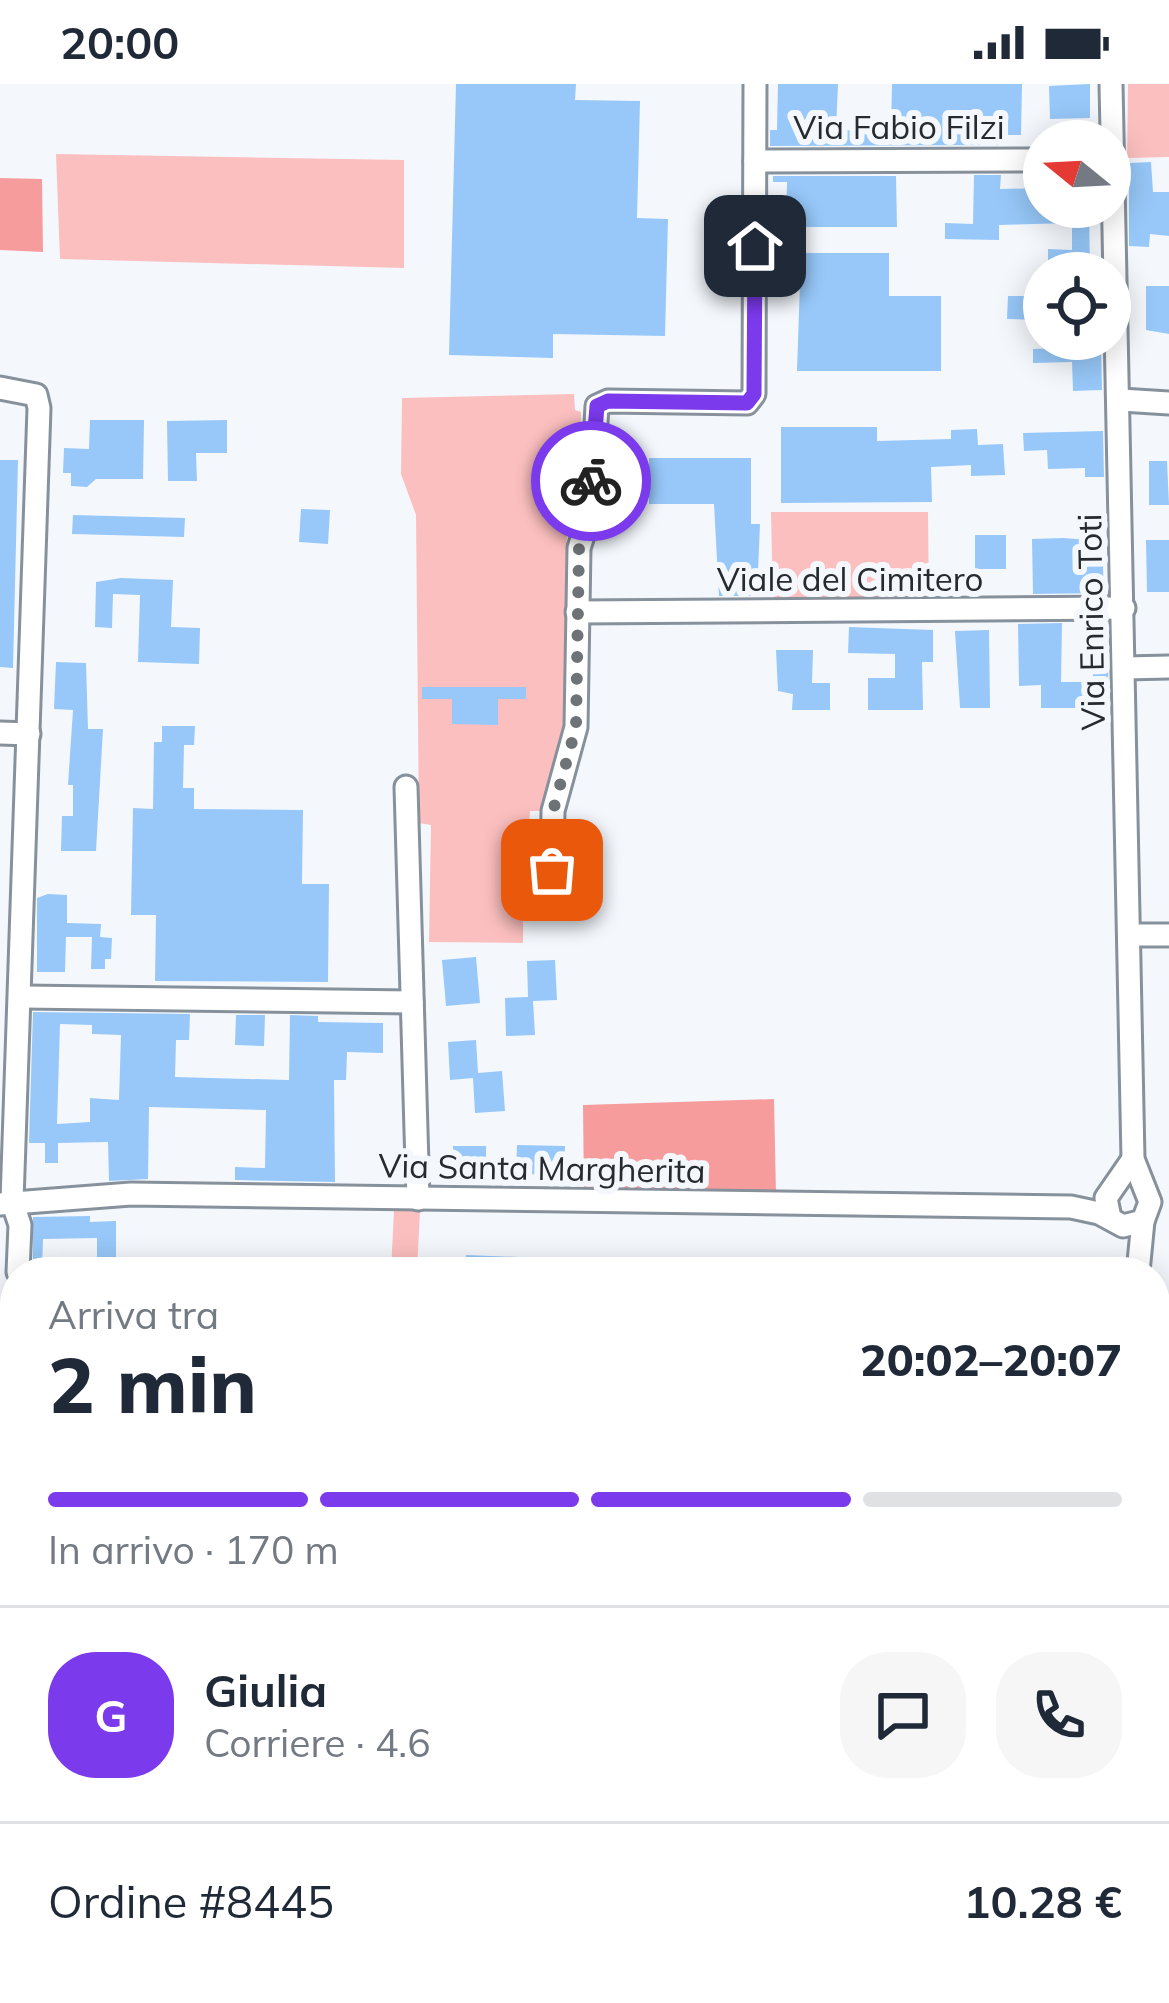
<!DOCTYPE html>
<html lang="it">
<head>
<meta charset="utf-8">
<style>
	:root { --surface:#fff; --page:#f6f6f7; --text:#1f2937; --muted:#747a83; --line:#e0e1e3; --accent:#7c3aed }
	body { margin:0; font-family:Mulish,sans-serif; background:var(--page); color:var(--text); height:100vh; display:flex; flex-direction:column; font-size:45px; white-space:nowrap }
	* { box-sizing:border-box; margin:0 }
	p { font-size:39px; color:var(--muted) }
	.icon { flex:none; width:66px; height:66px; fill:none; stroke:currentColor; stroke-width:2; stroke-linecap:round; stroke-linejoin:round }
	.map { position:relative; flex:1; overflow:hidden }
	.panel { position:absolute; left:0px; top:1173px; width:1170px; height:747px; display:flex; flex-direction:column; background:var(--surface); border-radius:48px 48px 0 0; box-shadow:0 6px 30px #0003 }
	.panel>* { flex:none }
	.needle { width:78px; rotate:288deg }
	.tools { position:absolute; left:1023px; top:36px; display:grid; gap:24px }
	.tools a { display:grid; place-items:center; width:108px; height:108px; border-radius:50%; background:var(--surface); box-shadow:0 6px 30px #0003; font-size:60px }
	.pin { position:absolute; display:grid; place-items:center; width:102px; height:102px; color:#fff; margin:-51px; border-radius:24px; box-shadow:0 6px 18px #0006 }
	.courier { position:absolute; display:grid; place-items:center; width:120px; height:120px; margin:-60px; border:9px solid #7c3aed; border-radius:50%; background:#fff; color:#222; box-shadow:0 3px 15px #0007 }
	.summary em { font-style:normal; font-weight:800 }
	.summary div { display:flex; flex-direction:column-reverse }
	.summary { display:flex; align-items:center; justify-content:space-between; height:204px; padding:0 48px }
	h1 { font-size:78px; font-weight:800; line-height:90px }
	.bar { display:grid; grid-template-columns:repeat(4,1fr); gap:18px 12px; align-content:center; height:144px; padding:0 48px }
	.bar i { height:15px; border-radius:9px; background:var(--line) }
	.bar .active { background:var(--accent) }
	.bar p { grid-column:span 4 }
	.line { display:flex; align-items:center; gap:30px; padding:0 48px; border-top:3px solid var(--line) }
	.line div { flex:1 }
	.round { display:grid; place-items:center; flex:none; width:126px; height:126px; border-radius:48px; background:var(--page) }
	.status { display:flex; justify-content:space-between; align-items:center; height:84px; padding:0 60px; background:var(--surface); direction:ltr }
	.status svg { height:33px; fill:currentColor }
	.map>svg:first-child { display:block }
	.green { fill:#fcbfbf }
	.forest { fill:#f79c9d }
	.building { fill:#97c8f9; fill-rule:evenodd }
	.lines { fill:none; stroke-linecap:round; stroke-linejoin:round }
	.minor-casing { stroke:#87919c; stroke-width:27 }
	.minor { stroke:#fff; stroke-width:21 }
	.done { stroke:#6e7377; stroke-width:12; stroke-dasharray:0 21.6 }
	.route { stroke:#7c3aed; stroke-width:15 }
	.labels { text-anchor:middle; stroke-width:12; stroke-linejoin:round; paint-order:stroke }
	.street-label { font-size:33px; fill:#262b2f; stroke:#f4f8fd }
</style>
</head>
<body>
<div class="status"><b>20:00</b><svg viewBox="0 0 49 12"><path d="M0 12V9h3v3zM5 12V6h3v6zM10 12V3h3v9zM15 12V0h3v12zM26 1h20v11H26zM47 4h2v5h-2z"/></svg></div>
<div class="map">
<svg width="1169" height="1919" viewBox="0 0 1169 1919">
	<rect width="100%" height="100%" fill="#f4f8fd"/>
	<g class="green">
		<path d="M 1128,0 L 1169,0 L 1169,73 L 1127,74 Z"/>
		<path d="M 56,70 L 404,76 L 404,184 L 60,175 Z"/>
		<path d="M 574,310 L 575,326 L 581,328 L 580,414 L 567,430 L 566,653 L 544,727 L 530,727 L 529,742 L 524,742 L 523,859 L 429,858 L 431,741 L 419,739 L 416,431 L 401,390 L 402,314 Z"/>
		<path d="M 771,428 L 928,428 L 929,522 L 773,521 Z"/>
		<path d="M 394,1126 L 420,1127 L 417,1188 L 391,1188 Z"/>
		<path d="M 397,1905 L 412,1908 L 646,1905 L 646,1919 L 397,1919 Z"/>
	</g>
	<g class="forest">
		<path d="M 0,94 L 42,95 L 43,168 L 0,166 Z"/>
		<path d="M 774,1015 L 776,1111 L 584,1111 L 583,1021 Z"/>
		<path d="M 788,1905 L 1135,1905 L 1135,1919 L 787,1919 Z"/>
	</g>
	<g class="building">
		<path d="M 456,0 L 576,0 L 575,16 L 640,17 L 637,134 L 668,135 L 665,252 L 553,250 L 553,274 L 449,271 Z"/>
		<path d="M 778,0 L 838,0 L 836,46 L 891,47 L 892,0 L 1022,0 L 1021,51 L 1002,51 L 1002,61 L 770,62 L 770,46 L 777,46 Z"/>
		<path d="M 1090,0 L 1090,34 L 1050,35 L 1049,2 Z"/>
		<path d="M 1151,78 L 1153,108 L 1169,108 L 1169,152 L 1150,150 L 1149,163 L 1129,162 L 1129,79 Z"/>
		<path d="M 974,91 L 1001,91 L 1000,105 L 1044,104 L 1044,123 L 1089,123 L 1090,189 L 1048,189 L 1048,165 L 1072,166 L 1072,139 L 999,141 L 999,156 L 945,155 L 945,139 L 973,140 Z"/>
		<path d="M 773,92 L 896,92 L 897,143 L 786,143 L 787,98 L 773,98 Z"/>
		<path d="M 801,169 L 889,169 L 889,212 L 941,212 L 941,287 L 797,287 Z"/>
		<path d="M 1146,202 L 1169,202 L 1169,250 L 1146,246 Z"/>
		<path d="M 1008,212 L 1039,212 L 1039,236 L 1007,235 Z"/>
		<path d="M 1083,263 L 1101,263 L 1102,306 L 1073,307 L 1072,278 L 1033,279 L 1033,265 Z"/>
		<path d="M 90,336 L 144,336 L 143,395 L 96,395 L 87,403 L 71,402 L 71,389 L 63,389 L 64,364 L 89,365 Z"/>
		<path d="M 227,336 L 227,369 L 196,369 L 197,397 L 168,397 L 167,337 Z"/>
		<path d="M 781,343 L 877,343 L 877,357 L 951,355 L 951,346 L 977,345 L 978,361 L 1003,360 L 1005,391 L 971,392 L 971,381 L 931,383 L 932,418 L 781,419 Z"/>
		<path d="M 1103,347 L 1104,393 L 1085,393 L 1085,384 L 1048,385 L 1047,366 L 1024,367 L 1023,349 Z"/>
		<path d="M 649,374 L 751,374 L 751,440 L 760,440 L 757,512 L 719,512 L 714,420 L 649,420 Z"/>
		<path d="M 0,376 L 18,376 L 13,584 L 0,583 Z"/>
		<path d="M 1149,377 L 1167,377 L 1169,421 L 1149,421 Z"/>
		<path d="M 301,425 L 330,426 L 328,460 L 299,458 Z"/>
		<path d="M 73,431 L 185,434 L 184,453 L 72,450 Z"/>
		<rect x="975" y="451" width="31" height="34"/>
		<path d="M 1063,454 L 1102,457 L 1104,509 L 1033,510 L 1032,455 Z"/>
		<path d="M 1146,456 L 1169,456 L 1169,508 L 1147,508 Z"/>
		<path d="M 121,494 L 173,496 L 171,543 L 200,544 L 199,580 L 138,578 L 140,511 L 113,510 L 112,544 L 95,543 L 96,498 Z"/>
		<path d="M 1062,539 L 1061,598 L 1093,598 L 1093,539 L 1107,539 L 1109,624 L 1041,624 L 1041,601 L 1019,602 L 1018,540 Z"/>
		<path d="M 849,543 L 933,546 L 933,578 L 922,578 L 923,626 L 868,626 L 868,594 L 895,594 L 895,570 L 848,569 Z"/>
		<path d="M 989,546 L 990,624 L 960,624 L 955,547 Z"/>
		<path d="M 776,566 L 813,566 L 812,599 L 830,599 L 830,626 L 792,626 L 793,610 L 778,607 Z"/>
		<path d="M 56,578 L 86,579 L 88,645 L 103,645 L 96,767 L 61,767 L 62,732 L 73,732 L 73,701 L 68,701 L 73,626 L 54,625 Z"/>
		<path d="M 422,603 L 526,603 L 526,615 L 498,615 L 498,641 L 452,640 L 452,615 L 422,615 Z"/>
		<path d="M 162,642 L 195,642 L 194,661 L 184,661 L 183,704 L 194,704 L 194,725 L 303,726 L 302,800 L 329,800 L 328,898 L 155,897 L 156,831 L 131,831 L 133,724 L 153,725 L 154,658 L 162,658 Z"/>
		<path d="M 48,810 L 67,811 L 67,839 L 101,840 L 100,853 L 112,854 L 111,875 L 105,875 L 105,885 L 91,885 L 92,853 L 66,853 L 65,888 L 37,888 L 37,814 Z"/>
		<path d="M 476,873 L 480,919 L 446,922 L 442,876 Z"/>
		<path d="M 555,876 L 557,916 L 533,917 L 535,951 L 506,952 L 505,914 L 528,913 L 527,877 Z"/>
		<path d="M 33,928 L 190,930 L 189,956 L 176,956 L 175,993 L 289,996 L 290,931 L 318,932 L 318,938 L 383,939 L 383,969 L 347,968 L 346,996 L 334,996 L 335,1098 L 235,1096 L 235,1083 L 265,1084 L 266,1026 L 149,1023 L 148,1095 L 109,1097 L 108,1058 L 58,1059 L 58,1079 L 45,1079 L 45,1059 L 29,1059 ZM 60,940 L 92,941 L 92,950 L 121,951 L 119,1016 L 90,1014 L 90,1038 L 57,1040 Z"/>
		<path d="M 236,931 L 265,931 L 264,962 L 235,961 Z"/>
		<path d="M 476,956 L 478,989 L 502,987 L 505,1027 L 475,1029 L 473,994 L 450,996 L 448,958 Z"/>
		<path d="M 517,1061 L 565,1062 L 564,1091 L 516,1090 Z"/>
		<rect x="453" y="1062" width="33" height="27"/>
		<path d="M 90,1132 L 90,1138 L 116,1137 L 116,1188 L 97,1188 L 97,1154 L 43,1155 L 42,1188 L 33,1188 L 33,1133 Z"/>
		<path d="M 466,1171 L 518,1173 L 529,1188 L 466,1188 Z"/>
		<path d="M 0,1748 L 15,1748 L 15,1809 L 0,1808 Z"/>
		<path d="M 311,1905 L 370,1905 L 370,1919 L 311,1918 Z"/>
	</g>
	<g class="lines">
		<g class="minor-casing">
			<g id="minor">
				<path d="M 755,77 L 1044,76"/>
				<path d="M 0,304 L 36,311 L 39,324 L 12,1117 L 20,1141 L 18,1188"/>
				<path d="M 1121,316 L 1169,319"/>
				<path d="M 577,528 L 1124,524"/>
				<path d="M 1125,584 L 1169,583"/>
				<path d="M 0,649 L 29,650"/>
				<path d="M 406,703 L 418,1115"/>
				<path d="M 552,786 L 553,727 L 576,643 L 579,464 L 591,427 L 597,322 L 608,317 L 747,319 L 754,310 L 755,0"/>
				<path d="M 1129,851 L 1169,851"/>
				<path d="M 23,913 L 412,918"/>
				<path d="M 0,1120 L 131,1110 L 1071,1123 L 1099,1129 L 1123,1142 L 1143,1137 L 1150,1118 L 1133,1075 L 1111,0"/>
				<path d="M 1110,1134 L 1106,1114 L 1133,1075"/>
				<path d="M 1138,1188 L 1143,1137"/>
				<path d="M 15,1235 L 4,1405 L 15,1415"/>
				<path d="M 0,1478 L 15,1479"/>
				<path d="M 1155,1518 L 1169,1517"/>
				<path d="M 1155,1869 L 1169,1873"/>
				<path d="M 49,1919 L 49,1905"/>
				<path d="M 157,1919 L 157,1905"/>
				<path d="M 385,1919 L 385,1905"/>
			</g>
		</g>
		<use href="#minor" class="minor"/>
	</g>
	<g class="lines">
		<path class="done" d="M 552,786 L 553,727 L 576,643 L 579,464 L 591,427 L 591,397"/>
		<path class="route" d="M 591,397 L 597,322 L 608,317 L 747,319 L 754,310 L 755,162"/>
	</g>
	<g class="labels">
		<g class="street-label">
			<text x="899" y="55">Via Fabio Filzi</text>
			<text x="850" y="507">Viale del Cimitero</text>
			<text transform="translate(1091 538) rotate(-91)" y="12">Via Enrico Toti</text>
			<text transform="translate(542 1084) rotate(1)" y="12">Via Santa Margherita</text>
		</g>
	</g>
</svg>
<div class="tools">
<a><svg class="needle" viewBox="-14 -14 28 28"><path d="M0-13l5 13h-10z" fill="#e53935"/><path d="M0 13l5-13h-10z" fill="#747a83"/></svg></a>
<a><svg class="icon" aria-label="locate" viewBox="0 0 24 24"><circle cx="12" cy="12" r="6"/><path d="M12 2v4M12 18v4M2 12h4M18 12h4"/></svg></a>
</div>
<div class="pin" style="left:552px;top:786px;background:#ea580c"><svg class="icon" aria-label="bag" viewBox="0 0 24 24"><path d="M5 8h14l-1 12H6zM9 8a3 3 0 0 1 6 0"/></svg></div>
<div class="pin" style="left:755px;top:162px;background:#1f2937"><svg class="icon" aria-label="home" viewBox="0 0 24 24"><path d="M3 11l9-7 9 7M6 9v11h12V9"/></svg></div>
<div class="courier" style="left:591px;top:397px"><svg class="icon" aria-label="bike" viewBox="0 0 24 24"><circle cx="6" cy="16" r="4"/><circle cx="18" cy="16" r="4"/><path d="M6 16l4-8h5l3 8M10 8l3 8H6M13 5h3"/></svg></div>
<section class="panel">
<div class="summary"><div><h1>2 min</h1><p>Arriva tra</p></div><em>20:02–20:07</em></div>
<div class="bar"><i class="active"></i><i class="active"></i><i class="active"></i><i></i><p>In arrivo · 170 m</p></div>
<div class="line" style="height:216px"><b class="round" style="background:var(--accent);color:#fff">G</b><div><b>Giulia</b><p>Corriere · 4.6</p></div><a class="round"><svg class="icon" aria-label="chat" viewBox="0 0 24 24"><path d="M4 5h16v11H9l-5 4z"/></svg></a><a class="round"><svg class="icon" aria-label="phone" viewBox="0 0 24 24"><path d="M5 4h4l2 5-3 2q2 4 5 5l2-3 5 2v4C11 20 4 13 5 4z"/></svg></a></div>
<div class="line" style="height:156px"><div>Ordine #8445</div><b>10.28 €</b></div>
</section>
</div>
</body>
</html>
